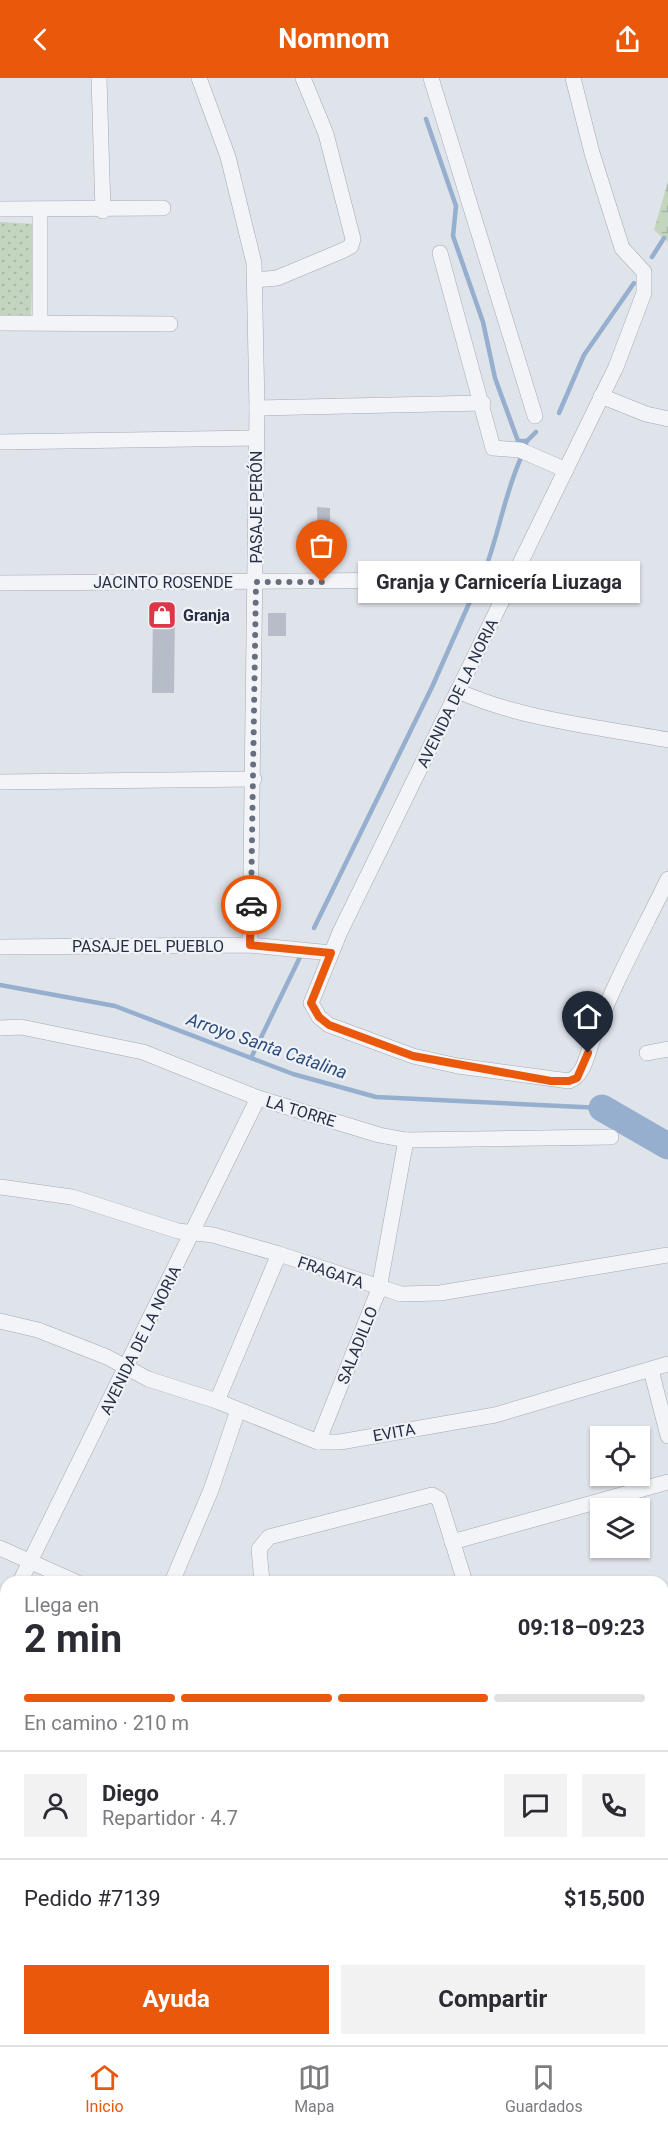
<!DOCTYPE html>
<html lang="es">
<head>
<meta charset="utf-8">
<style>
	:root { --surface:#fff; --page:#f2f2f3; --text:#2b2b33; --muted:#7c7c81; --line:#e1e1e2; --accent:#ea580c }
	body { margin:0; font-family:Roboto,sans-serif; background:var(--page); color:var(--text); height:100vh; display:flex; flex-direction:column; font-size:22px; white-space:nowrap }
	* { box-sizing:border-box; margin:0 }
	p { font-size:20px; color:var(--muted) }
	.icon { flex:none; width:33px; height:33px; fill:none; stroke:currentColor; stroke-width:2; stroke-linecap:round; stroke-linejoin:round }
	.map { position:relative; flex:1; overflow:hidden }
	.sheet { position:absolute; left:0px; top:1498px; width:669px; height:470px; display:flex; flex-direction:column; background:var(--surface); border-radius:18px 18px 0 0; box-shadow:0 2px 4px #0004 }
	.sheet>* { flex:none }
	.buttons { position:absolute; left:590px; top:1348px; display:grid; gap:12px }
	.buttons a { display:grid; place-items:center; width:60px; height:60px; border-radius:0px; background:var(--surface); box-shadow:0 2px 4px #0004; font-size:30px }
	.pin { position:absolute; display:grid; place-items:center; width:51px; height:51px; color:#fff; margin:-62px -26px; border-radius:50% 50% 50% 0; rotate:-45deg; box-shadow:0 0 6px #0007 }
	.pin .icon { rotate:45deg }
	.courier { position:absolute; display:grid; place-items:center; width:60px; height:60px; margin:-30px; border:4px solid #ea580c; border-radius:50%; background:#fff; color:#222; box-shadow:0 2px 8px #0007 }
	.bubble { position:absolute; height:42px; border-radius:0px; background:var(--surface); box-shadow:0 2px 4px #0004; font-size:20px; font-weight:700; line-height:42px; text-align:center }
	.head em { font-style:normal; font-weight:700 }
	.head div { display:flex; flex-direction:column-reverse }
	.head { display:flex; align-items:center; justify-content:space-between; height:102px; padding:0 24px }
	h1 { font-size:39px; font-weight:700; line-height:45px }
	.bar { display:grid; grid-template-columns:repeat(4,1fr); gap:9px 6px; align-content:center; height:72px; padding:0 24px }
	.bar i { height:8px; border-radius:4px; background:var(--line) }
	.bar .on { background:var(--accent) }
	.bar p { grid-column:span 4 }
	.line { display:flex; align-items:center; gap:15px; padding:0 24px; border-top:2px solid var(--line) }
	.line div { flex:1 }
	.round { display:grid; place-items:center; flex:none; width:63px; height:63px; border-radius:0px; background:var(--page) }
	.cta { display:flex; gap:12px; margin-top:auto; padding:12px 24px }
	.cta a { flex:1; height:69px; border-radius:0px; background:var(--accent); color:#fff; font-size:24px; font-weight:700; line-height:69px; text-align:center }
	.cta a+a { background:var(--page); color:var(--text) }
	header { display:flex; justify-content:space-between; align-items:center; height:78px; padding:0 24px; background:var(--accent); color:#fff; font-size:27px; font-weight:700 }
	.dock { display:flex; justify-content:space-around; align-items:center; height:84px; border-top:2px solid var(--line); background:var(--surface); font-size:16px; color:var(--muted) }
	.dock a { display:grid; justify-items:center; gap:3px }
	.dock .on { color:var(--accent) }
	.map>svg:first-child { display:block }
	.wetland { fill:url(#wetland-marsh) }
	.park { fill:url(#park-dots) }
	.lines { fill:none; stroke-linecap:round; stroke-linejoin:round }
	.stream { stroke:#96afce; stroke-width:4.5 }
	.river { stroke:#96afce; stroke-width:27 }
	.building { fill:#b6bcc8 }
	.minor-casing { stroke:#a4a9b5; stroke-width:16 }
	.minor { stroke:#f2f4f8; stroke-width:15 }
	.done { stroke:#676e7d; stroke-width:6; stroke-dasharray:0 10.8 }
	.route { stroke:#ea580c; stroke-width:8 }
	.labels { text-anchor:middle; stroke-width:4.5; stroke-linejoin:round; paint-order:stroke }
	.street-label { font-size:16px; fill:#262f43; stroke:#eff2f7 }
	.poi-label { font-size:16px; font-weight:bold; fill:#262f43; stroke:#eff2f7; text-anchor:start }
	.water-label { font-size:18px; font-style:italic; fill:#2b4c7c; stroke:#eff2f7 }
</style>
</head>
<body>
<header><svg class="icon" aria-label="back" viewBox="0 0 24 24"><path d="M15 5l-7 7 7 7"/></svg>Nomnom<svg class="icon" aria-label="share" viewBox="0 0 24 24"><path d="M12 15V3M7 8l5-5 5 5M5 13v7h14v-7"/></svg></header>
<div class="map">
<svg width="668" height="1967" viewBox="0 0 668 1967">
	<defs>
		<pattern id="wetland-marsh" width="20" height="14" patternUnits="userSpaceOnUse" patternTransform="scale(1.5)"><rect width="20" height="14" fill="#c4d5bf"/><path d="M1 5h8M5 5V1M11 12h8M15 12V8" fill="none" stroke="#a8b7a5"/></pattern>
		<pattern id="park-dots" width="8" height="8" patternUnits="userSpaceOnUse" patternTransform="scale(1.5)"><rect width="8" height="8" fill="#c4d5bf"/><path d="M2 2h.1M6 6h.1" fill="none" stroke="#a8b7a5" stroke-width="1.8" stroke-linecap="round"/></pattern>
	</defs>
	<rect width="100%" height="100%" fill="#dfe3ea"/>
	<path class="wetland" d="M 668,103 L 668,164 L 654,152 Z"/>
	<path class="park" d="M 0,144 L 34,146 L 31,238 L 0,239 Z"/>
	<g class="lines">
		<g class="stream">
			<path d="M 426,41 L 456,128 L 453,158 L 483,244 L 495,300 L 518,363 L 527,363 L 525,368"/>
			<path d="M 652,179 L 664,160"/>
			<path d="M 559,335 L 584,277 L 634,205"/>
			<path d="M 527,363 L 536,354"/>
			<path d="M 486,489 C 499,454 505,416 520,382"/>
			<path d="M 314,850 L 432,609 L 475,512"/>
			<path d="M 0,907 L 115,928 L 293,996 L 376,1019 L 602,1030"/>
			<path d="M 251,980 L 302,875"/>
		</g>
		<path class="river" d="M 602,1030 L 668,1068"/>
	</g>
	<g class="building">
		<path d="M 317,429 L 330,430 L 330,469 L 318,469 Z"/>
		<path d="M 153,534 L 175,534 L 174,615 L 152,615 Z"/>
		<rect x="268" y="535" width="18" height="23"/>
	</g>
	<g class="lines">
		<g class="minor-casing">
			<g id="minor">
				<path d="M 99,0 L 103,133"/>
				<path d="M 199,0 L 228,79 L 254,185 L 257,330 L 250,867"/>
				<path d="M 431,0 L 535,338"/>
				<path d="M 573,0 L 592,75 L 622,170 L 644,194 L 644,215 L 616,289 L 340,854 L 311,925 L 319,939 L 329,947 L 413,978 L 458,988 L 569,1003 C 585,997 587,975 593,961 C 613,906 643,853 668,801"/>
				<path d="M 0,131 L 163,130"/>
				<path d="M 440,175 L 493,370 L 520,372 L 566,392"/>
				<path d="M 255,202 L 277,200 L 344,172 L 351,168 L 353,161 L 326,56 L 303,0"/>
				<path d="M 0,245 L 170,246"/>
				<path d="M 40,245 L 40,132"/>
				<path d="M 601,318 L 646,336 L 668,341"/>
				<path d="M 257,330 L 483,325"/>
				<path d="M 0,364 L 256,360"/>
				<path d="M 0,505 L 453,502 L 482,508 L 502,519"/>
				<path d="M 458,613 C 523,642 599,649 668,662"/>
				<path d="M 0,704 L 254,701"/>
				<path d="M 0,869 L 250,867 L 331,875"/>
				<path d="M 0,950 L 21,949 L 143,974 L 258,1020 L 379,1057 L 406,1062 L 611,1059"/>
				<path d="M 647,975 L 668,971"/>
				<path d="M 0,1109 L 72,1119 L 178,1153 L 213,1157 L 279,1176 L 401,1216 L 440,1215 L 668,1177"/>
				<path d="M 0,1243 L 38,1252 L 107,1279 L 148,1301 L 217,1323 L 318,1364 L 340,1364 L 495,1337 L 668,1286"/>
				<path d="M 651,1292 L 668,1358"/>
				<path d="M 217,1323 L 279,1176"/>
				<path d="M 318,1364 L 379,1211 L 406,1062"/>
				<path d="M 452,1464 L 668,1404"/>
				<path d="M 0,1470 L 76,1504"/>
				<path d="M 20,1504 L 258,1020"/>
				<path d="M 172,1504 L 211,1412 L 238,1332"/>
				<path d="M 262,1504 L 259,1471 L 269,1459 L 432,1417 L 439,1421 L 465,1504"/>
				<path d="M 0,1544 L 6,1532"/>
				<path d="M 663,1557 L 668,1555"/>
				<path d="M 0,1795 L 6,1793"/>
				<path d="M 663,1829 L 668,1827"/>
				<path d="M 212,1962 L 214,1967"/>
				<path d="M 403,1962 L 405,1967"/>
				<path d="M 489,1967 L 504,1962"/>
			</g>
		</g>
		<use href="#minor" class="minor"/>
	</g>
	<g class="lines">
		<path class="done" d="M 251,827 L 256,504 L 322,504"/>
		<path class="route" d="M 251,827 L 250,867 L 331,875 L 311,925 L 319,939 L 329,947 L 413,978 L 551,1003 L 569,1003 L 577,1000 L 588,975"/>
	</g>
	<defs>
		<g id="shop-square" transform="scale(1.5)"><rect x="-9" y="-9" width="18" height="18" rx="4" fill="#dd3648" stroke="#eff2f7"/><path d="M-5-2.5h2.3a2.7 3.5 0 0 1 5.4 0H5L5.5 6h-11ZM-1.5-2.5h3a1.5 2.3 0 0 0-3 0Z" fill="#fff"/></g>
	</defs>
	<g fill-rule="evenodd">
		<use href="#shop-square" x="162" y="537"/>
	</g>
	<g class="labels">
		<g class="street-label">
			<text transform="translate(256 429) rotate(-90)" y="6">PASAJE PERÓN</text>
			<text x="163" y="510">JACINTO ROSENDE</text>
			<text transform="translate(457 615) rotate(-64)" y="6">AVENIDA DE LA NORIA</text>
			<text x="148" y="874">PASAJE DEL PUEBLO</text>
			<text transform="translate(301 1033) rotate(17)" y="6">LA TORRE</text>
			<text transform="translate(331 1194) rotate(19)" y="6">FRAGATA</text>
			<text transform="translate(140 1262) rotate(-64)" y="6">AVENIDA DE LA NORIA</text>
			<text transform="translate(357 1267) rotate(-68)" y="6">SALADILLO</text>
			<text transform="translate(394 1354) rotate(-10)" y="6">EVITA</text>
		</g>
		<g class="poi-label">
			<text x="183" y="543">Granja</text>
		</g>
		<g class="water-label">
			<text transform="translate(267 968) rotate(19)" y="6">Arroyo Santa Catalina</text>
		</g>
	</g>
</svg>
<div class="buttons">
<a><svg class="icon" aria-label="locate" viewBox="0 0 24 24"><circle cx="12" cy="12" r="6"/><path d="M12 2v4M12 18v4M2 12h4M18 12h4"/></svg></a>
<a><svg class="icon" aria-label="layers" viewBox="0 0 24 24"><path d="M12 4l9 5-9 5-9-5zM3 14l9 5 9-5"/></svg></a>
</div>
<div class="pin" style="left:322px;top:504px;background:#ea580c"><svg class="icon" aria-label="bag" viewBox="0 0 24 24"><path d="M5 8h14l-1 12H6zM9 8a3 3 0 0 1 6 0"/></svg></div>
<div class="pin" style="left:588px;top:975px;background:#1f2937"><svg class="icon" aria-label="home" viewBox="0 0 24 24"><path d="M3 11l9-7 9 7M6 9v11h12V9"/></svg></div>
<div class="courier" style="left:251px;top:827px"><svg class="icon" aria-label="car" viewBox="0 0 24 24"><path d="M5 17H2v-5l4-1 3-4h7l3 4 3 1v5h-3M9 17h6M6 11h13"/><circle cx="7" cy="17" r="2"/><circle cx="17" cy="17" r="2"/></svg></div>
<div class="bubble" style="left:358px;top:483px;width:282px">Granja y Carnicería Liuzaga</div>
<section class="sheet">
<div class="head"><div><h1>2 min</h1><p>Llega en</p></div><em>09:18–09:23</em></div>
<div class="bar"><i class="on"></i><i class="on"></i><i class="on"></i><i></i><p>En camino · 210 m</p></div>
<div class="line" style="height:108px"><a class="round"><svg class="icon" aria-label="person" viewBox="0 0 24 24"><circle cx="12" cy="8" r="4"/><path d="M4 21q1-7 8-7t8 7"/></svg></a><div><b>Diego</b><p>Repartidor · 4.7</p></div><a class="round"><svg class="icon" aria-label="chat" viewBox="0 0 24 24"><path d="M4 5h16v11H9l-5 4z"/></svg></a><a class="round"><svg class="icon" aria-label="phone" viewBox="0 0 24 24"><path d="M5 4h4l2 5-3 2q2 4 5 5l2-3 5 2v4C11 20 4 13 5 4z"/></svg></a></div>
<div class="line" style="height:78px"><div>Pedido #7139</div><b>$15,500</b></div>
<div class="cta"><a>Ayuda</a><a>Compartir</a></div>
</section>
</div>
<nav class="dock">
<a class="on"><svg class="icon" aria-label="home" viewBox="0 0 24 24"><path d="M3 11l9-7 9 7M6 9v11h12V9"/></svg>Inicio</a>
<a><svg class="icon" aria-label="map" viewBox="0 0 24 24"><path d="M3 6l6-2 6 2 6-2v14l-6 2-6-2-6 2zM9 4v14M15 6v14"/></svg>Mapa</a>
<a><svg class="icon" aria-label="saved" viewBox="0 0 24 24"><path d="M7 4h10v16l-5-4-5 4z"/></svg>Guardados</a>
</nav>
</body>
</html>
